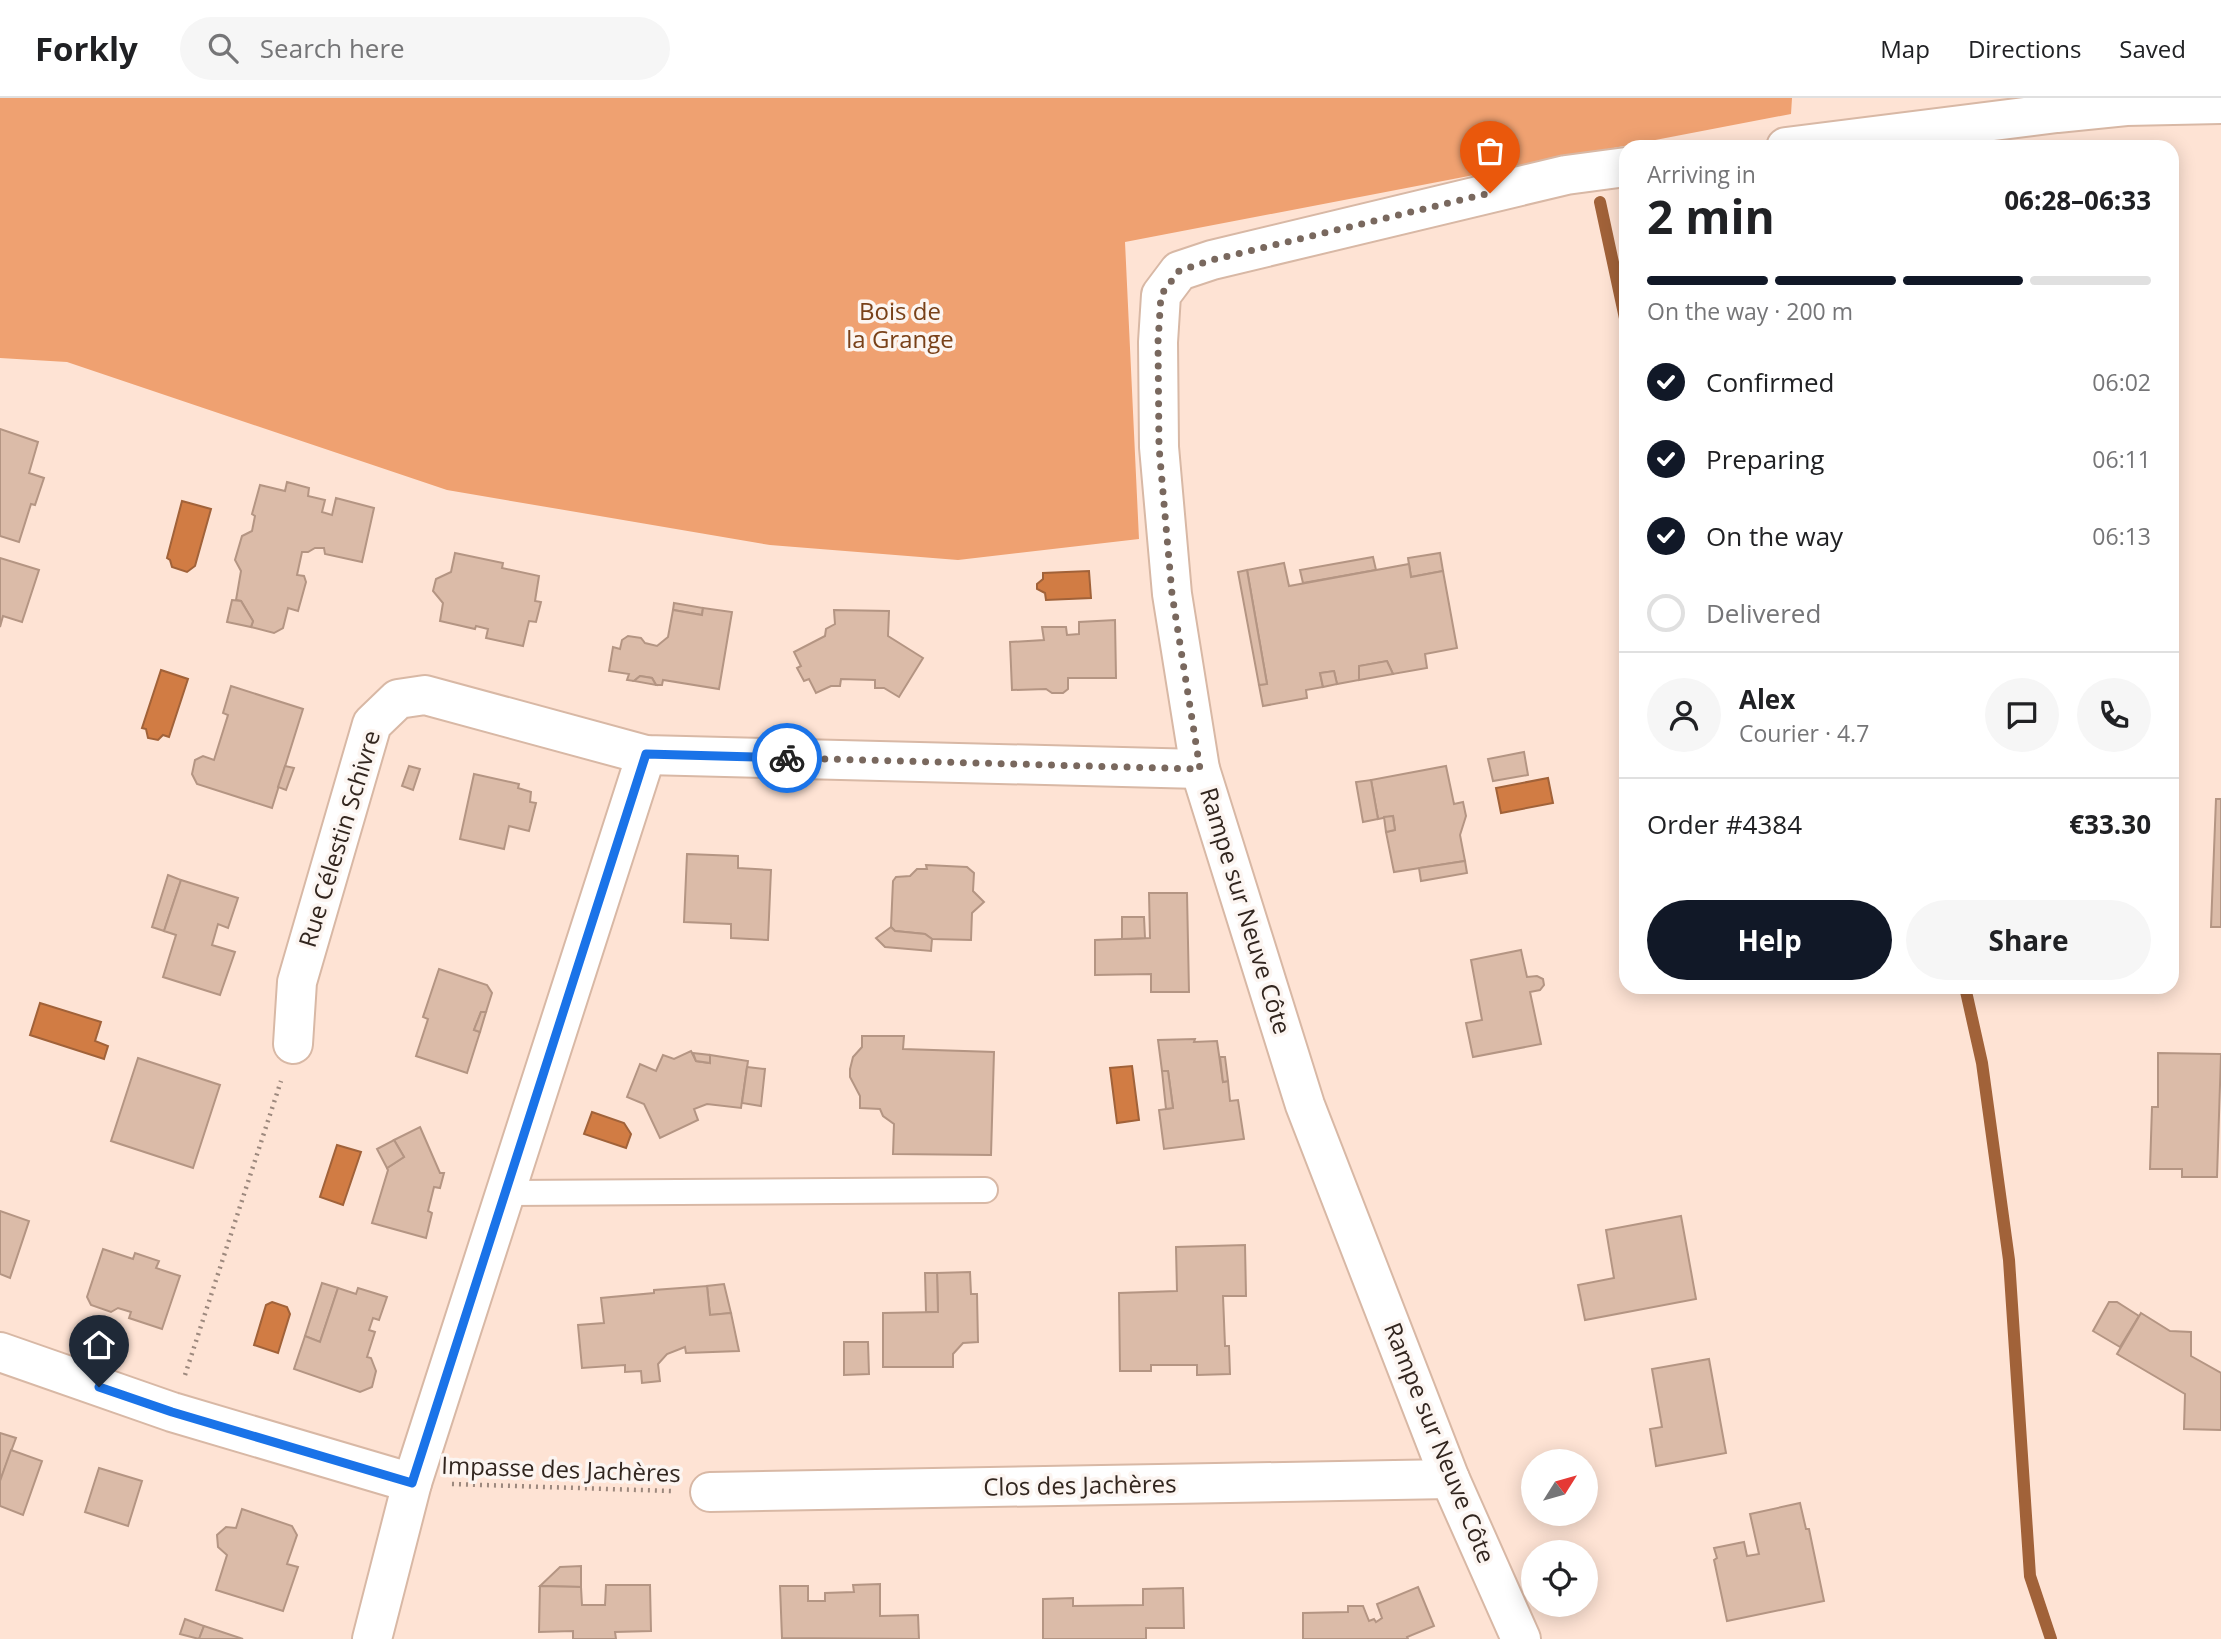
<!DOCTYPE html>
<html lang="en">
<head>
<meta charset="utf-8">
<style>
	:root { --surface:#fff; --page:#f6f6f6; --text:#202124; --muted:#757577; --line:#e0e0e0; --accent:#111827 }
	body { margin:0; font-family:"Open Sans",sans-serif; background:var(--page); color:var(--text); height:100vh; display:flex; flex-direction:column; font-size:26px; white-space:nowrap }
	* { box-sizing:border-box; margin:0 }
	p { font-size:23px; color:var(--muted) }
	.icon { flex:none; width:38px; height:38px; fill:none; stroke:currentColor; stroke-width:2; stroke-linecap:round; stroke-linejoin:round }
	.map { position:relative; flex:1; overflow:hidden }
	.panel { position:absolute; left:1619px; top:42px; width:560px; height:854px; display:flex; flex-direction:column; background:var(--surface); border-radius:21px; box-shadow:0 4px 18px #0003 }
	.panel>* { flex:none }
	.needle { width:46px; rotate:53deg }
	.tools { position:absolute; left:1521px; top:1351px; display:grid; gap:14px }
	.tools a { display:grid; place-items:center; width:77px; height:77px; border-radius:50%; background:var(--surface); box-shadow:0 4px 18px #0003; font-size:35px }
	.pin { position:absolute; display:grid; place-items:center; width:60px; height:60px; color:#fff; margin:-72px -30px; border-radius:50% 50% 50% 0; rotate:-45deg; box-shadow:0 0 7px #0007 }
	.pin .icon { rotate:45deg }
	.courier { position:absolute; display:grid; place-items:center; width:70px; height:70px; margin:-35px; border:5px solid #1a73e8; border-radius:50%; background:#fff; color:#222; box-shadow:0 2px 9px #0007 }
	.summary em { font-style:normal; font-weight:700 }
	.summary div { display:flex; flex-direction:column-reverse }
	.summary { display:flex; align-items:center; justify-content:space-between; height:119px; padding:0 28px }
	h1 { font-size:46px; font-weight:700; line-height:52px }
	.bar { display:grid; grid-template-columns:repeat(4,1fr); gap:10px 7px; align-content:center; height:84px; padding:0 28px }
	.bar i { height:9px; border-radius:5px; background:var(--line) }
	.bar .active { background:var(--accent) }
	.bar p { grid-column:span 4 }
	.line { display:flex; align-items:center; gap:18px; padding:0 28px; border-top:2px solid var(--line) }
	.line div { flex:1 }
	.round { display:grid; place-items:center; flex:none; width:74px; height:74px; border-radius:37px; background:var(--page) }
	ol { padding:0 28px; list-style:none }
	li { display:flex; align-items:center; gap:21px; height:77px }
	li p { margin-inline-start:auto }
	li .icon { padding:7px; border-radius:50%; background:var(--accent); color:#fff; stroke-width:4 }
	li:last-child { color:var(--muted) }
	li i { width:38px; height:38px; border:4px solid var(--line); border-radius:50% }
	.button { display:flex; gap:14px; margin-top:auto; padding:14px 28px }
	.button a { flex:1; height:80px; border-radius:42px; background:var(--accent); color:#fff; font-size:28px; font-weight:700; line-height:80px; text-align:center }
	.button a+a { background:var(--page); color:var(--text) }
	header { display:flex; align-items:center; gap:42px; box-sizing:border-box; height:98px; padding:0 35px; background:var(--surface); border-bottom:2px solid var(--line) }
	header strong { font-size:33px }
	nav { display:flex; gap:38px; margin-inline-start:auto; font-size:24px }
	.search { width:490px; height:63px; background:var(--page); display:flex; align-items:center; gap:18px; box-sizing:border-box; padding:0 24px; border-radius:38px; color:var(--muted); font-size:26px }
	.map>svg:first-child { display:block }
	.green { fill:#efa171 }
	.water { fill:#d17c44; stroke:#a16239; stroke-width:2 }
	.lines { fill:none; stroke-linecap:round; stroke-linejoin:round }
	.stream { stroke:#a16239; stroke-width:12 }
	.building { fill:#dbbba8; stroke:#b49583; stroke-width:2 }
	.lane-casing { stroke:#d8b8a5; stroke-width:28 }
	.street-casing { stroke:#d8b8a5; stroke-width:42 }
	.path { stroke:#9c887d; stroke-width:4.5; stroke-dasharray:2 5; stroke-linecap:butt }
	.lane { stroke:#fff; stroke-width:24 }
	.street { stroke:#fff; stroke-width:38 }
	.done { stroke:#79685e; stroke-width:7; stroke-dasharray:0 12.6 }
	.route { stroke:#1a73e8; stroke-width:9 }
	.labels { text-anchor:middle; stroke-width:7; stroke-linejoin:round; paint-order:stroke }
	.park-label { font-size:24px; fill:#794119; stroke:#fcf5f1 }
	.street-label { font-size:24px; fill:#32261f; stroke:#fcf5f1 }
</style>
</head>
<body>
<header>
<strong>Forkly</strong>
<div class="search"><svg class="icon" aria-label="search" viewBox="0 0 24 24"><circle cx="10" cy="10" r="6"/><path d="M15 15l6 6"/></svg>Search here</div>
<nav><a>Map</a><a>Directions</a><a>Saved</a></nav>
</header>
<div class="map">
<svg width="2221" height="1541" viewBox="0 0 2221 1541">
	<rect width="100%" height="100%" fill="#fee3d4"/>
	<path class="green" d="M 0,0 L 1792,0 L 1791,16 L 1125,144 L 1139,441 L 958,462 L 770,447 L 447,392 L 67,264 L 0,260 Z"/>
	<g class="water">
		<path d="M 182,403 L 211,411 L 195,468 L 187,474 L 172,469 L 170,462 L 167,460 Z"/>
		<path d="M 1089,473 L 1091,500 L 1046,502 L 1045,495 L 1037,491 L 1037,486 L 1043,481 L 1043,475 Z"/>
		<path d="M 161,572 L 188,581 L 169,639 L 163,637 L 158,642 L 148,640 L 146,631 L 142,630 Z"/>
		<path d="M 1548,680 L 1553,705 L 1501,715 L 1496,690 Z"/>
		<path d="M 40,905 L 101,924 L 95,943 L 108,948 L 104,961 L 30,937 Z"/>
		<path d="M 1132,968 L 1139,1022 L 1117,1025 L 1110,970 Z"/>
		<path d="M 592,1014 L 624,1025 L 631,1036 L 626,1050 L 584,1036 Z"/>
		<path d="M 337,1047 L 361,1054 L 343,1107 L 320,1099 Z"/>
		<path d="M 272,1204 L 287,1209 L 290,1216 L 278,1255 L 254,1247 L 266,1207 Z"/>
	</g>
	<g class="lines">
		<g class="stream">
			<path d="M 1600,104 L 1626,225"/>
			<path d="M 1965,889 L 1982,965 L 2009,1162 L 2030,1478 L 2051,1541"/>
		</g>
	</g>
	<g class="building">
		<path d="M 0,331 L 38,344 L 29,375 L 44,380 L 35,407 L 31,406 L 19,444 L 0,438 Z"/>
		<path d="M 287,384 L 309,390 L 308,398 L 325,402 L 322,414 L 332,417 L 336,400 L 374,410 L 362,464 L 325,456 L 324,450 L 315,450 L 308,454 L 302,454 L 297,477 L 304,478 L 306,484 L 298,513 L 288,510 L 283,530 L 274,535 L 251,529 L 253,523 L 241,503 L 236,502 L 241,473 L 235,462 L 242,438 L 252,433 L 255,418 L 252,416 L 260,387 L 285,393 Z"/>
		<path d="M 455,455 L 503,465 L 502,470 L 539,478 L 535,503 L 541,504 L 536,524 L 529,523 L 523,548 L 486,540 L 488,531 L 476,528 L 475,531 L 440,523 L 443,505 L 433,493 L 436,481 L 451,474 Z"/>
		<path d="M 1440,455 L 1443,473 L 1411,479 L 1408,460 Z"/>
		<path d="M 1373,459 L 1376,472 L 1303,485 L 1300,472 Z"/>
		<path d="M 0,460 L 39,472 L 22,524 L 3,518 L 0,529 Z"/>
		<path d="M 1284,465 L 1289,488 L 1409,466 L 1411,479 L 1443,473 L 1457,550 L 1425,556 L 1427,570 L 1393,576 L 1387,563 L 1359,568 L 1359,582 L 1337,586 L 1334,573 L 1320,575 L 1323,589 L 1306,592 L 1307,600 L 1263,608 L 1259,587 L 1267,586 L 1247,472 Z"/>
		<path d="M 1247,472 L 1267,586 L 1259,587 L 1238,474 Z"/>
		<path d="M 232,502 L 241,503 L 253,523 L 251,529 L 227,524 Z"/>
		<path d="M 674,505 L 703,510 L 702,517 L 673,512 Z"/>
		<path d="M 703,510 L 732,514 L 719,591 L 663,582 L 662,587 L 656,587 L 652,580 L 640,578 L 634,583 L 627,582 L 629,576 L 609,573 L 613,549 L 620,551 L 622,542 L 628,538 L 641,540 L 645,545 L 657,548 L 668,539 L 673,512 L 702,517 Z"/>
		<path d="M 834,512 L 889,513 L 888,538 L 923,560 L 899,599 L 884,590 L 875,590 L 875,582 L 841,581 L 840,588 L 831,588 L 816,595 L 809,581 L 804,583 L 797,570 L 801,568 L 794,554 L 825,538 L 826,531 L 835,526 Z"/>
		<path d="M 1115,522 L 1116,580 L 1068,580 L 1068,591 L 1063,595 L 1052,595 L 1046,591 L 1012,592 L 1010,544 L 1044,542 L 1042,529 L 1066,529 L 1067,537 L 1079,536 L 1079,524 Z"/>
		<path d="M 1387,563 L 1393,576 L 1359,582 L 1359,568 Z"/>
		<path d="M 1334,573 L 1337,586 L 1323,589 L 1320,575 Z"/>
		<path d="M 640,578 L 652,580 L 656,587 L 634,583 Z"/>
		<path d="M 231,588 L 303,611 L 272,710 L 197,686 L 192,676 L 195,662 L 203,658 L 214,662 L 228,617 L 223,615 Z"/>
		<path d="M 1524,654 L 1528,677 L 1493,683 L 1488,661 Z"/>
		<path d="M 285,668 L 294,670 L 286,692 L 278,689 Z"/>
		<path d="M 409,668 L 420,671 L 413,692 L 402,688 Z"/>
		<path d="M 1446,668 L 1454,706 L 1463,704 L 1466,718 L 1460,737 L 1465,763 L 1394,774 L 1386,734 L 1395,732 L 1393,718 L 1378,721 L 1371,682 Z"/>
		<path d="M 474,676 L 519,686 L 518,690 L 531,694 L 530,704 L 536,705 L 529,733 L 509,728 L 504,751 L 460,741 Z"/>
		<path d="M 1371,682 L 1378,721 L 1363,724 L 1356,684 Z"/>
		<path d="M 2216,701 L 2221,701 L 2221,829 L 2211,829 Z"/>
		<path d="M 1393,718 L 1395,732 L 1386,734 L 1384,719 Z"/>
		<path d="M 687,756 L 738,758 L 738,770 L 771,772 L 768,842 L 731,840 L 731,826 L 684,824 Z"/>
		<path d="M 1465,763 L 1467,775 L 1421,783 L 1419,770 Z"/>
		<path d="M 926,767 L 967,769 L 974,775 L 973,793 L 984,804 L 972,815 L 971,842 L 932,841 L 925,836 L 895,833 L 891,829 L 893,783 L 896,779 L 910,778 L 917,771 L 927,771 Z"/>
		<path d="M 168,777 L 181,782 L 164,833 L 152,829 Z"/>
		<path d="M 181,782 L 238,800 L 228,830 L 218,826 L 212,847 L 235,854 L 220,897 L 163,879 L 176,837 L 164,833 Z"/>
		<path d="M 1149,795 L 1187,795 L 1189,894 L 1151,894 L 1151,876 L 1095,877 L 1095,842 L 1150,840 Z"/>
		<path d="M 1122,819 L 1144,819 L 1145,840 L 1122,841 Z"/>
		<path d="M 891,829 L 895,833 L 925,836 L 932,841 L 931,853 L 885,849 L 876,840 Z"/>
		<path d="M 1521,852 L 1527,879 L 1537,878 L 1543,881 L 1544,887 L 1540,892 L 1530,894 L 1541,946 L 1473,959 L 1466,925 L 1482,922 L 1471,862 Z"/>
		<path d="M 439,871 L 487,887 L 492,895 L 486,914 L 481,914 L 474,932 L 480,934 L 467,975 L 416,958 L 428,921 L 423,919 Z"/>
		<path d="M 481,914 L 486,914 L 480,934 L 474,932 Z"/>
		<path d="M 862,938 L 904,938 L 903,951 L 994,954 L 991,1057 L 893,1056 L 894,1026 L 883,1018 L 880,1011 L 860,1010 L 860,998 L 850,979 L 850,971 L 853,959 L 862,949 Z"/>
		<path d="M 1195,941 L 1194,944 L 1217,943 L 1223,984 L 1228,983 L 1230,1003 L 1238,1002 L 1244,1041 L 1164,1051 L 1159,1012 L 1173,1010 L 1168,973 L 1162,973 L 1158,942 Z"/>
		<path d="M 691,953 L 696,963 L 710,965 L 710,957 L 748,963 L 741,1010 L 707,1006 L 694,1011 L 698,1022 L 660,1040 L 644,1006 L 627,999 L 640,966 L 656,973 L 663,957 L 674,961 Z"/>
		<path d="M 693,955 L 710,957 L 710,965 L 696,963 Z"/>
		<path d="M 2158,955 L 2221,956 L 2217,1079 L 2182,1079 L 2182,1071 L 2150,1071 L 2152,1009 L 2158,1009 Z"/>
		<path d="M 1220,959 L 1225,959 L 1228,983 L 1223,984 Z"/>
		<path d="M 138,960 L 220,987 L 193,1070 L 111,1043 Z"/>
		<path d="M 747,969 L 765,971 L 761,1008 L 742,1005 Z"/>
		<path d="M 1162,973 L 1168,973 L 1173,1010 L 1166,1011 Z"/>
		<path d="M 420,1029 L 440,1075 L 444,1075 L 440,1090 L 434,1089 L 428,1113 L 432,1115 L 426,1140 L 372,1125 L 388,1072 L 387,1070 L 404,1059 L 394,1042 Z"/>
		<path d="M 394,1042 L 404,1059 L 387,1070 L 377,1051 Z"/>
		<path d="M 0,1113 L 29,1123 L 10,1180 L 0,1176 Z"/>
		<path d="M 1681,1118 L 1696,1201 L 1585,1222 L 1578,1187 L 1614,1180 L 1606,1132 Z"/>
		<path d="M 1245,1147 L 1246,1198 L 1223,1198 L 1225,1248 L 1229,1248 L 1230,1276 L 1197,1277 L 1197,1267 L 1151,1267 L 1151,1273 L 1120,1273 L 1119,1195 L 1177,1193 L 1176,1149 Z"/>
		<path d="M 103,1151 L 133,1161 L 135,1155 L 159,1163 L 156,1170 L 180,1178 L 162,1231 L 129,1220 L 131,1214 L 118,1210 L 111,1214 L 91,1207 L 87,1199 Z"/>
		<path d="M 970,1174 L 971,1196 L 977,1196 L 978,1244 L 963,1245 L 953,1256 L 953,1269 L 883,1269 L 883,1215 L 938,1214 L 937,1175 Z"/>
		<path d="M 925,1175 L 937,1175 L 938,1214 L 926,1214 Z"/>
		<path d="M 322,1185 L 338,1190 L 320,1244 L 305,1238 Z"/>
		<path d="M 724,1186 L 731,1215 L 710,1217 L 707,1188 Z"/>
		<path d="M 707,1188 L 710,1217 L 731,1215 L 739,1253 L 686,1255 L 685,1249 L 667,1256 L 658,1266 L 660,1283 L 642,1285 L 641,1273 L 625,1274 L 625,1267 L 582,1270 L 578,1227 L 604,1225 L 601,1200 L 654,1195 L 654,1192 Z"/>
		<path d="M 338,1190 L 356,1196 L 358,1190 L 387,1199 L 379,1222 L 373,1220 L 369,1232 L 375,1234 L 367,1259 L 371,1260 L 376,1273 L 372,1289 L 360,1294 L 294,1271 L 305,1238 L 320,1244 Z"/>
		<path d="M 2109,1204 L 2117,1204 L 2139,1218 L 2120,1249 L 2093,1233 Z"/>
		<path d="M 2141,1215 L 2170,1233 L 2191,1234 L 2191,1258 L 2221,1275 L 2221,1332 L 2184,1331 L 2185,1296 L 2117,1256 Z"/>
		<path d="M 844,1244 L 868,1244 L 869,1276 L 844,1277 Z"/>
		<path d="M 1709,1261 L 1726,1355 L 1656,1368 L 1650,1331 L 1662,1329 L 1652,1271 Z"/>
		<path d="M 0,1335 L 16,1340 L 0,1383 Z"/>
		<path d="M 11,1352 L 42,1363 L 23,1417 L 0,1408 L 0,1383 Z"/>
		<path d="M 99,1370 L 142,1383 L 128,1428 L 85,1414 Z"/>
		<path d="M 1800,1405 L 1806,1431 L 1809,1431 L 1824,1503 L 1727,1523 L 1714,1462 L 1717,1460 L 1714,1450 L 1744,1444 L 1747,1458 L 1759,1456 L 1750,1416 Z"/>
		<path d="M 242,1411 L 292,1428 L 297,1437 L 287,1466 L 298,1469 L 283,1513 L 216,1492 L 227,1457 L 218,1449 L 217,1437 L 226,1429 L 236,1430 Z"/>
		<path d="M 581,1468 L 581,1489 L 540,1488 L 560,1469 Z"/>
		<path d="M 880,1486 L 880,1518 L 918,1517 L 919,1541 L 782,1540 L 780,1488 L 808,1488 L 808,1503 L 825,1503 L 825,1495 L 854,1494 L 853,1487 Z"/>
		<path d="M 606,1487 L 650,1487 L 651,1533 L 615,1534 L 616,1541 L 573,1541 L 573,1533 L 539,1534 L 540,1488 L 581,1489 L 582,1507 L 605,1507 Z"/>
		<path d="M 1418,1489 L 1434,1528 L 1407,1539 L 1408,1541 L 1303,1541 L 1303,1515 L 1348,1514 L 1348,1508 L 1363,1508 L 1369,1523 L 1374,1521 L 1376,1524 L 1382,1520 L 1377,1506 Z"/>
		<path d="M 1183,1490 L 1184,1530 L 1146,1530 L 1146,1541 L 1043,1541 L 1043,1501 L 1073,1500 L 1073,1508 L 1143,1507 L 1143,1491 Z"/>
		<path d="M 185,1521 L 204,1528 L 199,1541 L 180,1536 Z"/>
		<path d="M 204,1528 L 243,1541 L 199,1541 Z"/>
	</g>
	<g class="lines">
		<g class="lane-casing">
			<path id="lane" d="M 505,1095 L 985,1092"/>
		</g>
		<g class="street-casing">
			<g id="street">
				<path d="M 1786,49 L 2057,15 L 2126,8 L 2221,6"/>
				<path d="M 293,946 L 297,884 L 372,626 L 398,601 L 425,597 L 646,657 L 1200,671"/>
				<path d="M 0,1254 L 172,1314 L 412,1385"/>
				<path d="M 710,1394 L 1450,1381"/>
				<path d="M 372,1541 L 412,1385 L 646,657"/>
				<path d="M 1521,1541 L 1450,1381 L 1305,1007 L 1200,671 L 1172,496 L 1159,349 L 1158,244 L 1161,197 L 1179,173 L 1212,162 L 1566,77 L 1626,69"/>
			</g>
		</g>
		<g class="path">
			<path d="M 185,1277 L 281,983"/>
			<path d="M 452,1386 L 671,1393"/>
		</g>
		<use href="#lane" class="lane"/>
		<use href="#street" class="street"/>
	</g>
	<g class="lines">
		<path class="done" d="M 787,660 L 1200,671 L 1172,496 L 1159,349 L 1158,244 L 1161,197 L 1179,173 L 1212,162 L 1490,95"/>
		<path class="route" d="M 99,1289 L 172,1314 L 412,1385 L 646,656 L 787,660"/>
	</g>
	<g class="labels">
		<g class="park-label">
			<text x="900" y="222">Bois de<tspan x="900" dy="28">la Grange</tspan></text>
		</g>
		<g class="street-label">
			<text transform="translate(340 741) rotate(-73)" y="8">Rue Célestin Schivre</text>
			<text transform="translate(1245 813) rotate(73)" y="8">Rampe sur Neuve Côte</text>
			<text transform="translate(1439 1345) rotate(68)" y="8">Rampe sur Neuve Côte</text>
			<text transform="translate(561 1372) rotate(2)" y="8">Impasse des Jachères</text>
			<text transform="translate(1080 1388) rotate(-1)" y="8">Clos des Jachères</text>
		</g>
	</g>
</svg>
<div class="tools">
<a><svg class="needle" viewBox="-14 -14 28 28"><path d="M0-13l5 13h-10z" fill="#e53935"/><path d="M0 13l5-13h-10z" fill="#757577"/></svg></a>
<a><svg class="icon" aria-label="locate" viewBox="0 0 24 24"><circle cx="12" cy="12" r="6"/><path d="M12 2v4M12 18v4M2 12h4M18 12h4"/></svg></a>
</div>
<div class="pin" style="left:1490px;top:95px;background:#ea580c"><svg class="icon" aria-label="bag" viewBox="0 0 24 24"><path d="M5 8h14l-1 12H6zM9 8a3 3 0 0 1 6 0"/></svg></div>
<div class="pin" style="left:99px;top:1289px;background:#1f2937"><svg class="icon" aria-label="home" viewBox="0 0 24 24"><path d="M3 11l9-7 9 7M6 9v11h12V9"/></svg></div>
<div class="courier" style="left:787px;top:660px"><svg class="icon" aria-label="bike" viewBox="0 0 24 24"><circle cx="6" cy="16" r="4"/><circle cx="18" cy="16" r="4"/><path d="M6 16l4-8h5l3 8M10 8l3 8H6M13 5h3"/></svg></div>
<section class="panel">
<div class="summary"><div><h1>2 min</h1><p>Arriving in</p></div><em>06:28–06:33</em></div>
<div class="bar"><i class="active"></i><i class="active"></i><i class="active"></i><i></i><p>On the way · 200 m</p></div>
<ol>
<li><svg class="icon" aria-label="check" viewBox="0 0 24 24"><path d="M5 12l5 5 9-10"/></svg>Confirmed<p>06:02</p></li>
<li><svg class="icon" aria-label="check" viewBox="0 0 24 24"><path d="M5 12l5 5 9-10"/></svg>Preparing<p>06:11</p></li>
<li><svg class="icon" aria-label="check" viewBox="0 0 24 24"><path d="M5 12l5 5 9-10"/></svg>On the way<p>06:13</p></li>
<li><i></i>Delivered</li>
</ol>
<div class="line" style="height:126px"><a class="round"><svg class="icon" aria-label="person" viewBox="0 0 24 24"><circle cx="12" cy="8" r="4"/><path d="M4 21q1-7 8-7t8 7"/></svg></a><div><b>Alex</b><p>Courier · 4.7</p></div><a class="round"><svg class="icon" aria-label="chat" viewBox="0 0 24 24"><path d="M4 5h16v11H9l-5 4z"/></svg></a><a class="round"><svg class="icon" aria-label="phone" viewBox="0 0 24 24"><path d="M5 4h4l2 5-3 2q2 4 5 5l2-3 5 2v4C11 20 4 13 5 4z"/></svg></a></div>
<div class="line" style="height:91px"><div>Order #4384</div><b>€33.30</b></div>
<div class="button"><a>Help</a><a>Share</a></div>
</section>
</div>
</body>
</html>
